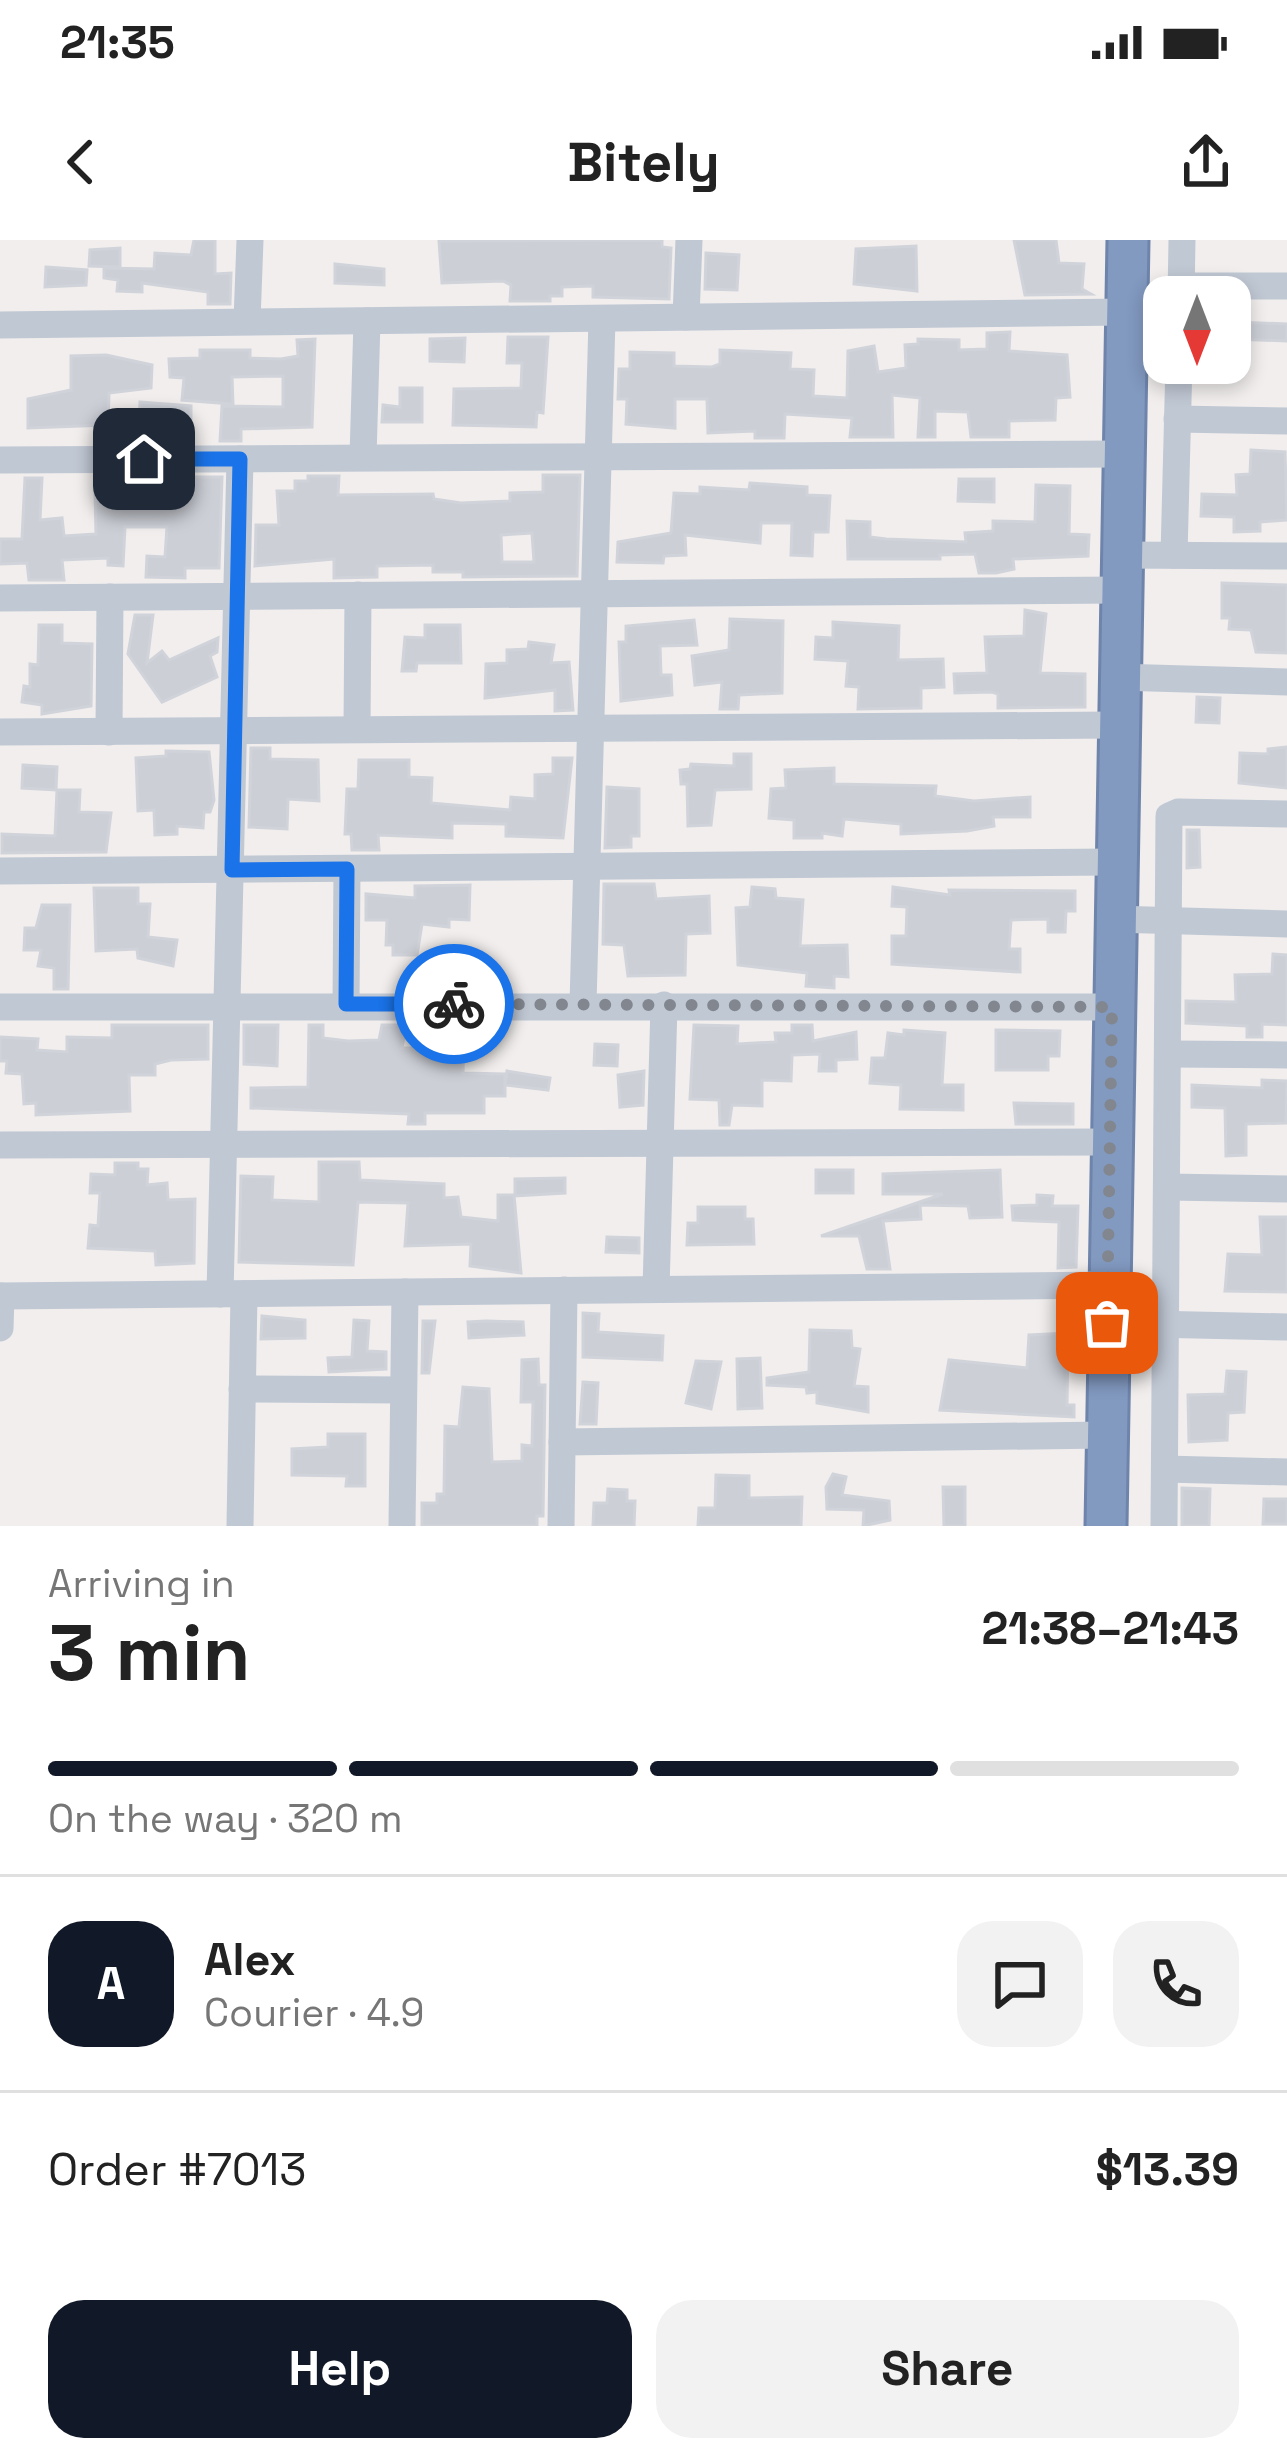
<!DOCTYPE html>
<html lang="en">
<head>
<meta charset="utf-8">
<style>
	:root { --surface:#fff; --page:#f2f2f2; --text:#222; --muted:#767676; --line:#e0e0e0; --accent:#111827 }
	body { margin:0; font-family:"Space Grotesk",sans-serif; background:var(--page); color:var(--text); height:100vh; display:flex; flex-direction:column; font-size:45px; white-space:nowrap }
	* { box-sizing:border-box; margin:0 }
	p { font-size:39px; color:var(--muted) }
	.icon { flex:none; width:66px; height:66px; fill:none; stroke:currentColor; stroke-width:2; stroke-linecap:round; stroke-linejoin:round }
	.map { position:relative; height:1286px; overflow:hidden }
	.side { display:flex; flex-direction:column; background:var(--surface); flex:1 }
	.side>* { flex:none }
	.needle { width:78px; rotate:180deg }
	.tools { position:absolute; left:1143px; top:36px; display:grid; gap:24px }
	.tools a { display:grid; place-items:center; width:108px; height:108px; border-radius:24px; background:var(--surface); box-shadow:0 6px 18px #0003; font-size:60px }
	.pin { position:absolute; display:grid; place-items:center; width:102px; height:102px; color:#fff; margin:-51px; border-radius:24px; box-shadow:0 6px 18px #0006 }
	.courier { position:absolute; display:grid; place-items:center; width:120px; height:120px; margin:-60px; border:9px solid #1a73e8; border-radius:50%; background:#fff; color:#222; box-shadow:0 3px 15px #0007 }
	.overview em { font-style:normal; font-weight:700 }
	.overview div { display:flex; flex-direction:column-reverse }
	.overview { display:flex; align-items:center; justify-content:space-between; height:204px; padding:0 48px }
	h1 { font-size:78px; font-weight:700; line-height:90px }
	.bar { display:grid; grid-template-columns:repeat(4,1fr); gap:18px 12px; align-content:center; height:144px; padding:0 48px }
	.bar i { height:15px; border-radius:9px; background:var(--line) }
	.bar .active { background:var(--accent) }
	.bar p { grid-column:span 4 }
	.line { display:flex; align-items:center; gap:30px; padding:0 48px; border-top:3px solid var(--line) }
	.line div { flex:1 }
	.round { display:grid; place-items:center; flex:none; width:126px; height:126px; border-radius:36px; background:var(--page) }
	.cta { display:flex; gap:24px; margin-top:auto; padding:24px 48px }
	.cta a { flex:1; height:138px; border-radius:36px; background:var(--accent); color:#fff; font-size:48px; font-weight:700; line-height:138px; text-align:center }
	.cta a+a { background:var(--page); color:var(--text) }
	.status { display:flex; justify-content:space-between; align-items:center; height:84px; padding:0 60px; background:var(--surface); direction:ltr }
	.status svg { height:33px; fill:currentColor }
	header { display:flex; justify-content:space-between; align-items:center; height:156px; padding:0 48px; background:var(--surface); font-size:54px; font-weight:700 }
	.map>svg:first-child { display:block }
	.building { fill:#cccfd6; stroke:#d1d3da; stroke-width:3; fill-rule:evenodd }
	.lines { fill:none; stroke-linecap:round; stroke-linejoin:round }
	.highway-casing { stroke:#6e84ab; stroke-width:45 }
	.minor { stroke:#c0c8d4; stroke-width:27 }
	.highway { stroke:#8299c0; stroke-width:39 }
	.done { stroke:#81868f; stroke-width:12; stroke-dasharray:0 21.6 }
	.route { stroke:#1a73e8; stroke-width:15 }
</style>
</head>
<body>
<div class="status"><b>21:35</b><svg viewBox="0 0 49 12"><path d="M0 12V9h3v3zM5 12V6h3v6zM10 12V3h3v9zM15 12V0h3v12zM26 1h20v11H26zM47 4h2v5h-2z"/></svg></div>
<header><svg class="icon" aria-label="back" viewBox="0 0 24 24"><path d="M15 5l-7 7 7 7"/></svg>Bitely<svg class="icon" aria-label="share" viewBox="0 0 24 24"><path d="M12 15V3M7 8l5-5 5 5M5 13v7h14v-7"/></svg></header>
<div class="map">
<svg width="1287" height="1286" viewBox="0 0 1287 1286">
	<rect width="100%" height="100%" fill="#f1eeed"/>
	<g class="building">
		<path d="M 194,0 L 215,0 L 215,34 L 231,33 L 230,64 L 208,64 L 208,52 L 142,43 L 142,52 L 117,51 L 118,40 L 104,38 L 104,28 L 154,29 L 155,13 L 191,15 Z"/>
		<path d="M 662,0 L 662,7 L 671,8 L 669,59 L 593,57 L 593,46 L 562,47 L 562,56 L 550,56 L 550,61 L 510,61 L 511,45 L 503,41 L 442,43 L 439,1 Z"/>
		<path d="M 1014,0 L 1056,0 L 1059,23 L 1084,24 L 1082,49 L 1091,54 L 1025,55 Z"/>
		<path d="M 916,6 L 917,51 L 854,44 L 856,9 Z"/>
		<path d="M 120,8 L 120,27 L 89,26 L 90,10 Z"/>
		<path d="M 706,13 L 739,15 L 737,50 L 705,49 Z"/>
		<path d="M 335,24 L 384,29 L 384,45 L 335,43 Z"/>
		<path d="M 46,27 L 87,30 L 86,45 L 45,47 Z"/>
		<path d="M 1234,82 L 1287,84 L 1287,101 L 1233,99 Z"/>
		<path d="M 1010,92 L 1009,111 L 1067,115 L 1070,157 L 1056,158 L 1055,180 L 1009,181 L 1009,197 L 971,197 L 968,172 L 935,171 L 935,197 L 918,197 L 920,158 L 892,155 L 893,197 L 850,197 L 852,178 L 785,174 L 784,198 L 755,198 L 755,191 L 708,193 L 707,159 L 675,159 L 675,188 L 626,184 L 627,159 L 618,159 L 619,129 L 630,129 L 630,112 L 674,113 L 674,126 L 712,127 L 720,124 L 720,110 L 791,113 L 790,129 L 814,130 L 813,156 L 847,158 L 848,111 L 874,106 L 878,132 L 906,128 L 905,105 L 918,104 L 918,99 L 959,100 L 959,110 L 987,109 L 987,93 Z"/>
		<path d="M 508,97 L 548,97 L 543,173 L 537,172 L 536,187 L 453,185 L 454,149 L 521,148 L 522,123 L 507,123 Z"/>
		<path d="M 465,98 L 464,122 L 430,121 L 430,99 Z"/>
		<path d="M 315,99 L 312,187 L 241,189 L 241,201 L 220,201 L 222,166 L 283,167 L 283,136 L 232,137 L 233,164 L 182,160 L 184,138 L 170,137 L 169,119 L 200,118 L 200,110 L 250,110 L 250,118 L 281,119 L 298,116 L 297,100 Z"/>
		<path d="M 106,115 L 152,125 L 151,148 L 109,153 L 108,185 L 28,188 L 28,159 L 71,150 L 71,116 Z"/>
		<path d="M 400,148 L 422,148 L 422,182 L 382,182 L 383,165 L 400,167 Z"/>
		<path d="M 140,162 L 191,166 L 191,184 L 139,185 Z"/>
		<path d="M 1251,210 L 1285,212 L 1287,280 L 1260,282 L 1260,291 L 1234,292 L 1234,277 L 1201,276 L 1202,254 L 1237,255 L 1236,235 L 1250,234 Z"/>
		<path d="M 543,235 L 580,235 L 577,336 L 463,337 L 463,332 L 433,332 L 433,325 L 377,326 L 377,337 L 334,338 L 334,319 L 255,326 L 256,285 L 279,285 L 277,251 L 295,251 L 295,241 L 308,241 L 308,236 L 339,236 L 338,255 L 433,254 L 434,259 L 461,263 L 510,261 L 510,253 L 543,252 ZM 532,293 L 534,322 L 502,322 L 501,295 Z"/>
		<path d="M 195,237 L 222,237 L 219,328 L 185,328 L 185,338 L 146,337 L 147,316 L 165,317 L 167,287 L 125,287 L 123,326 L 108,325 L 108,318 L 62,320 L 64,340 L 29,340 L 27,323 L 0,324 L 0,299 L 22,299 L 25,238 L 42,238 L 40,280 L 62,278 L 64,296 L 96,294 L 95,253 L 194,252 Z"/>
		<path d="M 959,239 L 994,239 L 994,262 L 958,261 Z"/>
		<path d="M 750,243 L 807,247 L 807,255 L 830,256 L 828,292 L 813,292 L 812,316 L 791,315 L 792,283 L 761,283 L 760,303 L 685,295 L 686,315 L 664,316 L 663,323 L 617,322 L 618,302 L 671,293 L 674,253 L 700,254 L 700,247 L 749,250 Z"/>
		<path d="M 1036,245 L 1070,246 L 1069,294 L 1089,295 L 1088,316 L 1013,319 L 1014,329 L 996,333 L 979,333 L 975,314 L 940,315 L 940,319 L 848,319 L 847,281 L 870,282 L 870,297 L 886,299 L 966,302 L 965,293 L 993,291 L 993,281 L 1035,282 Z"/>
		<path d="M 1222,343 L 1287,345 L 1287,413 L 1256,412 L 1251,390 L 1229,389 L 1230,378 L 1222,378 Z"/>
		<path d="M 1025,370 L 1046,374 L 1040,433 L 1085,434 L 1085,467 L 998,468 L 998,454 L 992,452 L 955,453 L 954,434 L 987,433 L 985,397 L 1024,396 Z"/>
		<path d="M 135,375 L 153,375 L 147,423 L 162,411 L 169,420 L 218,398 L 217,412 L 210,416 L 217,437 L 162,462 L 128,414 Z"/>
		<path d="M 730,379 L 783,381 L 782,453 L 739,455 L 738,469 L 720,469 L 722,442 L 695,445 L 692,416 L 729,410 Z"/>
		<path d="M 694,380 L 697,405 L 660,406 L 661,435 L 671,435 L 672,455 L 621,461 L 619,402 L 626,402 L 626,386 Z"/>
		<path d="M 833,382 L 899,386 L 898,420 L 943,419 L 944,447 L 921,448 L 921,468 L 858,469 L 859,447 L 846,446 L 848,421 L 815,419 L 816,397 L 833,398 Z"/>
		<path d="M 39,385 L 62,385 L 62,403 L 92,404 L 91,466 L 42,474 L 42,465 L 22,462 L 24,446 L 30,447 L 30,424 L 38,425 Z"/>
		<path d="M 425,385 L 460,385 L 461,423 L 417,423 L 416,431 L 402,431 L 405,397 L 425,398 Z"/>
		<path d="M 529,402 L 554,405 L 551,423 L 569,422 L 573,470 L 555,471 L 555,450 L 485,458 L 486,424 L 507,423 L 507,410 L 528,409 Z"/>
		<path d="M 1197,457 L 1220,458 L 1219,483 L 1196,482 Z"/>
		<path d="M 1287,507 L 1287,548 L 1239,543 L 1240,513 L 1268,514 L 1268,509 Z"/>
		<path d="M 251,508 L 270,508 L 270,519 L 318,520 L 319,561 L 288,559 L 287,589 L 249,587 Z"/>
		<path d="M 166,511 L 209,512 L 214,560 L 210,572 L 204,572 L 203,588 L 177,586 L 177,594 L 155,595 L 154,570 L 138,571 L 136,518 L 166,516 Z"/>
		<path d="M 734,514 L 751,514 L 751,549 L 715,550 L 711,585 L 688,586 L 687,544 L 681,544 L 680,530 L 690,529 L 691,524 L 734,526 Z"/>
		<path d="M 553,518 L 572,518 L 563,598 L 506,596 L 506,584 L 452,583 L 452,598 L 378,595 L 379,610 L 352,610 L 351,594 L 345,594 L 347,549 L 358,549 L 359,520 L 409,520 L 409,537 L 432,538 L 431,563 L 510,570 L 511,557 L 535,559 L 535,535 L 553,534 Z"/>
		<path d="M 23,525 L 57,527 L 56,550 L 22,548 Z"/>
		<path d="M 834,528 L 834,544 L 936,546 L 935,556 L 974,561 L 1030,557 L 1030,577 L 993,577 L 994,586 L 967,591 L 901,594 L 901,584 L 844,579 L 842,596 L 822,593 L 822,598 L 794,598 L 794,580 L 769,578 L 771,549 L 786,548 L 785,530 Z"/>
		<path d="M 607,547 L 639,549 L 639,596 L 631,596 L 631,607 L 605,608 Z"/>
		<path d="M 57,550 L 80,550 L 79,572 L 111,573 L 106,612 L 2,613 L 2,594 L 55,596 Z"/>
		<path d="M 1187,590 L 1199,590 L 1200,627 L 1187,628 Z"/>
		<path d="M 604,644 L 654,644 L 656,659 L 709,656 L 710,693 L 686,694 L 685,735 L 628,736 L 624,705 L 603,704 Z"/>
		<path d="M 470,645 L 469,680 L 449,679 L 449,687 L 422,684 L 417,715 L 393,715 L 393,705 L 386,705 L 387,680 L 366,680 L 366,654 L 415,658 L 415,646 Z"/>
		<path d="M 752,647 L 775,649 L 776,658 L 803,660 L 800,706 L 847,705 L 848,737 L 834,736 L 834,748 L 806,746 L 807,733 L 738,725 L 736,668 L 750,667 Z"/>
		<path d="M 893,647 L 950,655 L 949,650 L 1075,651 L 1075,671 L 1066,671 L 1065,692 L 1048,692 L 1048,679 L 1011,680 L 1009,709 L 1020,709 L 1020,732 L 892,724 L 892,696 L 906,696 L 907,667 L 892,666 Z"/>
		<path d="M 94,648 L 138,648 L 138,664 L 150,664 L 148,697 L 177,700 L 173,726 L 138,718 L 137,709 L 96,711 Z"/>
		<path d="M 42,665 L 70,665 L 68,749 L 54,749 L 54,728 L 38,726 L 41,710 L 24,710 L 25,688 L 36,688 Z"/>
		<path d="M 1273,714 L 1287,715 L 1287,785 L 1262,784 L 1262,797 L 1247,797 L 1247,786 L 1186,783 L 1186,761 L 1236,762 L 1235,735 L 1272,734 Z"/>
		<path d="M 112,785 L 208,785 L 208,819 L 171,820 L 155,824 L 155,835 L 129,835 L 130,871 L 36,875 L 36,863 L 24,864 L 22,834 L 6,833 L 7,821 L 0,821 L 0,797 L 38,799 L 37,810 L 67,812 L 67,797 L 112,798 Z"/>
		<path d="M 244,785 L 278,785 L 277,826 L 244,824 Z"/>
		<path d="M 309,785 L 323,785 L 323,798 L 348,801 L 379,800 L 382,785 L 406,785 L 402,808 L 433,808 L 434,793 L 464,793 L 463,833 L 505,834 L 505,856 L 484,856 L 484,873 L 425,873 L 425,884 L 408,884 L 409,874 L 251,868 L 251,848 L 308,847 Z"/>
		<path d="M 694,785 L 738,786 L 737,804 L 776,802 L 775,793 L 792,793 L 792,785 L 812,785 L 813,801 L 856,792 L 857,819 L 836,820 L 836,831 L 819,831 L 820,814 L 792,815 L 791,841 L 762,840 L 762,866 L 732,865 L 729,885 L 720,885 L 719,860 L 690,859 Z"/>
		<path d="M 904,790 L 945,793 L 942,845 L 963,845 L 963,870 L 900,869 L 901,845 L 870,843 L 872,818 L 885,818 L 888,793 L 904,795 Z"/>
		<path d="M 996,790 L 1060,791 L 1059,816 L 1048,816 L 1048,830 L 996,830 Z"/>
		<path d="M 595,804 L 618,805 L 617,826 L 594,825 Z"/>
		<path d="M 507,831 L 550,838 L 548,850 L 505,845 Z"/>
		<path d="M 644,831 L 643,865 L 620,867 L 618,835 Z"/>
		<path d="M 1262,840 L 1287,841 L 1286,883 L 1246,884 L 1246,915 L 1226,916 L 1225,868 L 1192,867 L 1192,845 L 1262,848 Z"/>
		<path d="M 1014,863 L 1073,864 L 1073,884 L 1016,884 Z"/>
		<path d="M 319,922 L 359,922 L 360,940 L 444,944 L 444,958 L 458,957 L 461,977 L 498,981 L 498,955 L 514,955 L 521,1033 L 470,1026 L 471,1004 L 405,1006 L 408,963 L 358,962 L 353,1025 L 239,1022 L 241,936 L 273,937 L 272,960 L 319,962 Z"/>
		<path d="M 115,923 L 138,923 L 138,929 L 148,929 L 147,945 L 167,943 L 168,960 L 195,959 L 194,1023 L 156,1025 L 155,1011 L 88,1008 L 90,985 L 98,986 L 100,953 L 90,953 L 91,934 L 115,935 Z"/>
		<rect x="816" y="930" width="37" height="23"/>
		<path d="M 1000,930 L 1002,977 L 970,978 L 968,966 L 920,965 L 921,979 L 883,981 L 890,1029 L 867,1029 L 859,996 L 821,996 L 943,954 L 883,954 L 883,934 Z"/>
		<path d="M 565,938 L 565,953 L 515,956 L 515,939 Z"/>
		<path d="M 1037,955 L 1053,956 L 1052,966 L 1078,966 L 1076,1027 L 1058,1028 L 1059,982 L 1013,980 L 1012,966 L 1037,965 Z"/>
		<path d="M 698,967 L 745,967 L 745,979 L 753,979 L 754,1004 L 687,1005 L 688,983 L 698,983 Z"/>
		<path d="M 1260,977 L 1287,977 L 1287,1052 L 1225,1051 L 1228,1014 L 1262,1015 Z"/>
		<path d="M 607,997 L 639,998 L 639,1013 L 606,1012 Z"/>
		<path d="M 583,1073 L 599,1074 L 598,1092 L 663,1096 L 662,1120 L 583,1117 Z"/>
		<path d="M 262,1076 L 305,1080 L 305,1098 L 261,1099 Z"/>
		<path d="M 354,1080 L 369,1081 L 367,1111 L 386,1112 L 386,1129 L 329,1132 L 328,1118 L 352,1117 Z"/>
		<path d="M 423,1081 L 435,1081 L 429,1133 L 422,1133 Z"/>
		<path d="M 486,1081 L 523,1082 L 524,1095 L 469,1098 L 468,1082 Z"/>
		<path d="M 810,1090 L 851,1091 L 852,1108 L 860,1109 L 854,1146 L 868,1147 L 868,1172 L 817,1163 L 817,1152 L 807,1153 L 806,1147 L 767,1145 L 767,1138 L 809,1132 Z"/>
		<path d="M 1068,1093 L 1067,1165 L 1074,1165 L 1074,1177 L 940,1170 L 949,1120 L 1027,1128 L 1029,1095 Z"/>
		<path d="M 760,1118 L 762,1168 L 738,1169 L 737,1119 Z"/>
		<path d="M 538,1119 L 539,1145 L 545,1145 L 543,1276 L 537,1276 L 537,1286 L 422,1286 L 422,1263 L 437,1263 L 437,1254 L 444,1254 L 445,1186 L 459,1187 L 463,1147 L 489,1149 L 492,1222 L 522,1221 L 522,1205 L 532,1206 L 533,1162 L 521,1162 L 522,1120 Z"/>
		<path d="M 696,1121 L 721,1122 L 711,1169 L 686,1163 Z"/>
		<path d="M 1227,1131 L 1246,1132 L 1244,1172 L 1228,1173 L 1227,1200 L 1189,1202 L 1188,1155 L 1225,1154 Z"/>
		<path d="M 583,1142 L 598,1143 L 596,1184 L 580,1184 Z"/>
		<path d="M 328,1194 L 365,1194 L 365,1246 L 346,1246 L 347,1236 L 292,1235 L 292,1209 L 328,1207 Z"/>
		<path d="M 833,1234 L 846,1237 L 842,1255 L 889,1261 L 890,1280 L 863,1286 L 864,1270 L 827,1269 L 826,1247 Z"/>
		<path d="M 716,1235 L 749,1236 L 749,1258 L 802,1257 L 801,1286 L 698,1286 L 699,1268 L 715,1268 Z"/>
		<path d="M 943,1247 L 965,1247 L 965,1286 L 944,1286 Z"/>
		<path d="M 1182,1248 L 1210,1249 L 1209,1286 L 1182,1286 Z"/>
		<path d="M 608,1249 L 627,1250 L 627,1261 L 635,1261 L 634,1286 L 593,1286 L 594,1263 L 607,1263 Z"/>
		<path d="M 1264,1259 L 1287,1259 L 1287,1284 L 1263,1284 Z"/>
	</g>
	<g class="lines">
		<g class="highway-casing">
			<path id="highway" d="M 1106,1286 L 1128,0"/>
		</g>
		<g class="minor">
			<path d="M 1182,46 L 1287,46"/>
			<path d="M 1181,57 L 1182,0"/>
			<path d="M 686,77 L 689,0"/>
			<path d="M 247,81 L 250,0"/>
			<path d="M 0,85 L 1126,72"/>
			<path d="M 1177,179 L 1287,181"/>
			<path d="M 363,217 L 367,81"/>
			<path d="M 0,220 L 1124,214"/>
			<path d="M 1123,315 L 1287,316"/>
			<path d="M 1174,315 L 1179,123"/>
			<path d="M 0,358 L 1121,350"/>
			<path d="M 1117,437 L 1287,442"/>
			<path d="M 357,489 L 358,355"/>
			<path d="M 0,492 L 1116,485"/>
			<path d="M 109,492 L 110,357"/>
			<path d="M 0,631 L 1114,622"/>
			<path d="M 1113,679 L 1287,684"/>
			<path d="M 346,764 L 347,629"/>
			<path d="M 583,764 L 602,79"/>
			<path d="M 0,767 L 1112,767"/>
			<path d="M 1170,814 L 1287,815"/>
			<path d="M 0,905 L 1110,902"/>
			<path d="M 1168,947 L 1287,949"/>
			<path d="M 656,1049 L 664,765"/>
			<path d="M 220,1054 L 240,219"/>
			<path d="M 0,1056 L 1108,1045"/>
			<path d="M 1107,1083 L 1287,1087"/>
			<path d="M 0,1088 L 1,1056"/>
			<path d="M 242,1149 L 403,1150"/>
			<path d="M 562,1202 L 1105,1195"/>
			<path d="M 1165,1229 L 1287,1232"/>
			<path d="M 240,1286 L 244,1054"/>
			<path d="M 402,1286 L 405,1052"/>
			<path d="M 561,1286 L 564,1050"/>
			<path d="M 1164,1286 L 1169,576 L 1178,572 L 1287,574"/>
		</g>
		<use href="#highway" class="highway"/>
	</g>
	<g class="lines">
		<path class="done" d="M 454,764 L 1112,767 L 1107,1083"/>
		<path class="route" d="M 144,219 L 240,219 L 232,630 L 347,629 L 346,764 L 454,764"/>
	</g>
</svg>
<div class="tools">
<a><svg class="needle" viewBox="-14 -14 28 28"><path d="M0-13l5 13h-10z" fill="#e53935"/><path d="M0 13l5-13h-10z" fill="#767676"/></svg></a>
</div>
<div class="pin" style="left:1107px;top:1083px;background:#ea580c"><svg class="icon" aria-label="bag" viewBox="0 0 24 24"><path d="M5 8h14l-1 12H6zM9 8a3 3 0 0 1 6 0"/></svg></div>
<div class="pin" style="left:144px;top:219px;background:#1f2937"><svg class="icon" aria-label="home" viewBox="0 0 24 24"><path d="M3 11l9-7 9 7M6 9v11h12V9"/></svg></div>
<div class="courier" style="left:454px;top:764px"><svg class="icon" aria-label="bike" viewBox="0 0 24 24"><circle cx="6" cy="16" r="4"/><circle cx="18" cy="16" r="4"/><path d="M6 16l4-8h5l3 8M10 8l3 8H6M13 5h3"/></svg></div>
</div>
<section class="side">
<div class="overview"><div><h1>3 min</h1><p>Arriving in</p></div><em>21:38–21:43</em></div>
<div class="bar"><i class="active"></i><i class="active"></i><i class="active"></i><i></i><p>On the way · 320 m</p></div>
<div class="line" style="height:216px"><b class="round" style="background:var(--accent);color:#fff">A</b><div><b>Alex</b><p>Courier · 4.9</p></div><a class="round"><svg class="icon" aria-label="chat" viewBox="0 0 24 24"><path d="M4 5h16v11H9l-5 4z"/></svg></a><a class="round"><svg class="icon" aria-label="phone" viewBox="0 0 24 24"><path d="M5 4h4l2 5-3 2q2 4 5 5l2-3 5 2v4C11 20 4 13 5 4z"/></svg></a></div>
<div class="line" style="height:156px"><div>Order #7013</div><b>$13.39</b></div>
<div class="cta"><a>Help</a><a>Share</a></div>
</section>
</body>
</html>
